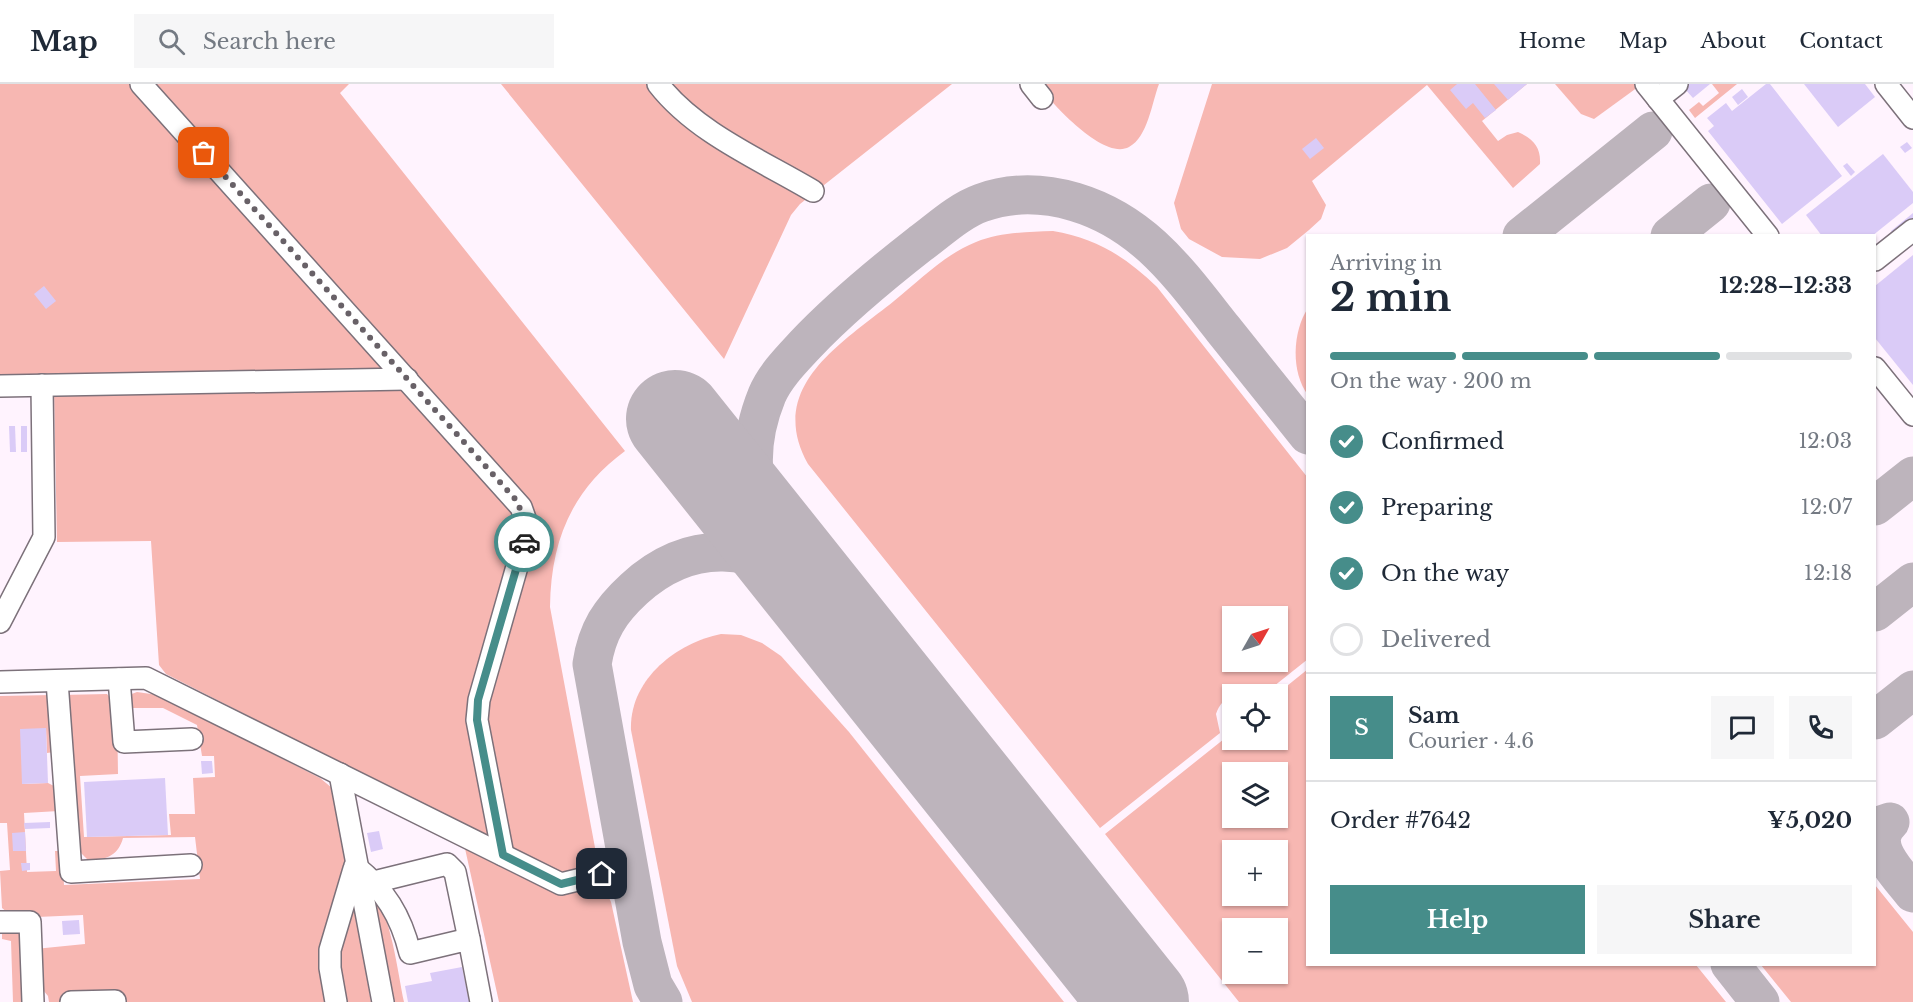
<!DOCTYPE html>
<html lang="en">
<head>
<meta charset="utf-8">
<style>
	:root { --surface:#fff; --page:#f6f6f7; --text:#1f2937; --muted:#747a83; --line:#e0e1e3; --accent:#468d8a }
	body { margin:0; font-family:"Libre Baskerville",serif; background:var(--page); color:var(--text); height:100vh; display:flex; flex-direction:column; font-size:22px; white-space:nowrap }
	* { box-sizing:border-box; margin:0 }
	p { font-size:20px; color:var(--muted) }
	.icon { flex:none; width:33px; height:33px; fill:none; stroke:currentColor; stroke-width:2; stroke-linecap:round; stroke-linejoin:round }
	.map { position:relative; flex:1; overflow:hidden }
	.drawer { position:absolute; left:1306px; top:150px; width:570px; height:732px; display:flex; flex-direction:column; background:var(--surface); border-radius:0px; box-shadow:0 2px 4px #0004 }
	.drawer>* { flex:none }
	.needle { width:39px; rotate:51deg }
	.tools { position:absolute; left:1222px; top:522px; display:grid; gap:12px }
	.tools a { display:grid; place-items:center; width:66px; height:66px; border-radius:0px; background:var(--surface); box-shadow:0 2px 4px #0004; font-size:30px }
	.pin { position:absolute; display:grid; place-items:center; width:51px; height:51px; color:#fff; margin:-26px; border-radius:12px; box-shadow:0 3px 9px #0006 }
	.courier { position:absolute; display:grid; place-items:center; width:60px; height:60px; margin:-30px; border:4px solid #468d8a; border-radius:50%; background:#fff; color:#222; box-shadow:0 2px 8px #0007 }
	.headline em { font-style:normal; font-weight:700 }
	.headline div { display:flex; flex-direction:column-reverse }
	.headline { display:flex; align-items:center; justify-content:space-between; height:102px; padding:0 24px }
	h1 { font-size:39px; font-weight:700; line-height:45px }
	.bar { display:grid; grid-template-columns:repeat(4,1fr); gap:9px 6px; align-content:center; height:72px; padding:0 24px }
	.bar i { height:8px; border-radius:4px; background:var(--line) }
	.bar .current { background:var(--accent) }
	.bar p { grid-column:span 4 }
	.line { display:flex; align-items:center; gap:15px; padding:0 24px; border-top:2px solid var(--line) }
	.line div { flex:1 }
	.round { display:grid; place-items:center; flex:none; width:63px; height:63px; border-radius:0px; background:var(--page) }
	ol { padding:0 24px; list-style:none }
	li { display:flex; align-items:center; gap:18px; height:66px }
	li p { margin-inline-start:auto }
	li .icon { padding:6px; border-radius:50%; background:var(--accent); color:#fff; stroke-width:4 }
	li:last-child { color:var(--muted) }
	li i { width:33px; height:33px; border:3px solid var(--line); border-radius:50% }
	.cta { display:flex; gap:12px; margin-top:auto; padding:12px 24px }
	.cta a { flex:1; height:69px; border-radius:0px; background:var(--accent); color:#fff; font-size:24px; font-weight:700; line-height:69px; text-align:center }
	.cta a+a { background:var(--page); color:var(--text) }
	header { display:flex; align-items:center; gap:36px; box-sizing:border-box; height:84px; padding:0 30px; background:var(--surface); border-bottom:2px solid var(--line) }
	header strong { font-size:28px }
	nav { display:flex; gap:33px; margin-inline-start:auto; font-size:21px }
	.search { width:420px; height:54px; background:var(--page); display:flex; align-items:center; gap:15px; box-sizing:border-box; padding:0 21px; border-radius:0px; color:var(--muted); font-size:22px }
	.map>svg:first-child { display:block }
	.green { fill:#f7b7b2; fill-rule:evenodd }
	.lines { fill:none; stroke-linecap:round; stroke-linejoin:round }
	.taxiway { stroke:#bdb4bc; stroke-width:39 }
	.runway { stroke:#bdb4bc; stroke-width:98 }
	.building { fill:#dacbf7 }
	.minor-casing { stroke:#7c717a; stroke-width:24 }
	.minor { stroke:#fff; stroke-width:21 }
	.done { stroke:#686167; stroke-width:6; stroke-dasharray:0 10.8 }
	.route { stroke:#468d8a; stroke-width:8 }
</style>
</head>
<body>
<header>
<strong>Map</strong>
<div class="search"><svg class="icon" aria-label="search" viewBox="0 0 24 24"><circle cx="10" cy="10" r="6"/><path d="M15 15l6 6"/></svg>Search here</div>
<nav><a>Home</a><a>Map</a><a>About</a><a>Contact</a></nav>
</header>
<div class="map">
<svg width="1913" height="918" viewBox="0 0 1913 918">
	<rect width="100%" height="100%" fill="#fff3fe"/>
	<g class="green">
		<path d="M 0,0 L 135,0 L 380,277 L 380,285 L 376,291 L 0,294 Z"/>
		<path d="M 146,0 L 349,0 L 340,9 L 625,367 C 571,407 551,457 550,523 L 596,769 C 591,785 578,787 563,791 L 506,760 L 484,624 L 533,440 Z"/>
		<path d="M 501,0 L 952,0 L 800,120 L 791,131 L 724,275 Z"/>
		<path d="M 1037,0 L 1159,0 C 1152,18 1148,53 1129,63 C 1103,77 1051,18 1037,0 Z"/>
		<path d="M 1212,0 L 1527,0 L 1482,37 L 1498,57 L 1507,51 L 1518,48 C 1533,55 1541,63 1540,80 L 1513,104 L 1427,1 L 1312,97 L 1326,121 L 1321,135 L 1309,146 L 1287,164 L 1260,175 L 1222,173 L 1189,155 L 1181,145 L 1174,119 Z"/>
		<path d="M 1555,0 L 1636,0 L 1638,3 L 1594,35 L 1581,30 Z"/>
		<path d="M 1712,0 L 1737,0 L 1695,34 L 1689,26 L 1699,18 L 1703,22 L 1719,9 Z"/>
		<path d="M 1053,147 C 1096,154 1126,173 1157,203 L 1308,394 L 1308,575 L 1264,610 C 1243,611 1224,606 1216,630 L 1220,649 L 1100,744 L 808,380 C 765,303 842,259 894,217 C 919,197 945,170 976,158 C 1000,148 1027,148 1053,147 ZM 1233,532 L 1278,532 L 1278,578 L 1233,578 Z"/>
		<path d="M 1308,224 L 1308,311 C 1291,289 1292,248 1308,224 Z"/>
		<path d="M 404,302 L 522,439 L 474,606 L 494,757 L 166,590 L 159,581 L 151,457 L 57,458 L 54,305 Z"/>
		<path d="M 721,550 L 741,551 L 762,559 L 781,572 L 849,648 L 1064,918 L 692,918 L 677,882 L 631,646 C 629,596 676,559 721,550 Z"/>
		<path d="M 1308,585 L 1308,880 L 1696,881 L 1726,918 L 1239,918 L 1105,750 L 1224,655 L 1240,663 L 1259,656 L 1278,656 L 1277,610 ZM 1233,688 L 1278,688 L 1278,734 L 1233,734 ZM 1233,766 L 1278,766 L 1278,812 L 1233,812 ZM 1233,844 L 1278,844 L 1278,890 L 1233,890 Z"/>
		<path d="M 137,608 L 158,611 L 320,694 L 332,704 L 350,782 L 330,918 L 49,918 L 48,912 L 38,900 L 35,865 L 85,860 L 83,831 L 14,834 L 2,824 L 0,787 L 10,786 L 7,739 L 0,739 L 0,612 L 53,611 L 54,668 L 47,669 L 46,644 L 22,700 L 48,699 L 54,702 L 59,727 L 24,729 L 27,788 L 56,787 L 55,767 L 62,767 L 64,801 L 200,795 L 195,753 L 123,754 C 118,773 103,777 87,775 L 74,762 L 61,611 L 107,610 L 117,622 L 118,690 L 80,692 L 84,753 L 171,751 L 169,730 L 195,730 L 193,694 L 215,693 L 214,672 L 202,672 L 197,641 L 163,624 L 125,624 L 129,611 Z"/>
		<path d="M 464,760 L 562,810 C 581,805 602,794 611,818 L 633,918 L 499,918 Z"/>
		<path d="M 1875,801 L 1913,848 L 1913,918 L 1791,918 L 1761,881 L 1875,880 Z"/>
		<path d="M 371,809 C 391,826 398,891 404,918 L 394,918 Z"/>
		<path d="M 353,814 L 371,918 L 342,918 L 337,879 Z"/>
		<path d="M 10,843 L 21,845 L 30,918 L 13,918 L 11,857 L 2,855 L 2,850 Z"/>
	</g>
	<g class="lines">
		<g class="taxiway">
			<path d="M 1522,152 L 1653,47"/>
			<path d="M 1670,152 L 1711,119"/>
			<path d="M 1875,422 L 1913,392"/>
			<path d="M 771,456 C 752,404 745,365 767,311 C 775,292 792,275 805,261 C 841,223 880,191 921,159 C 940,145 959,127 981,119 C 1011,108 1044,109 1075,118 C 1145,139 1180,191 1223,245 C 1252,281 1280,316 1308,351"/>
			<path d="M 1875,528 L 1913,498"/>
			<path d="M 1875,636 L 1913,606"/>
			<path d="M 1875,743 L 1890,738 C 1866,761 1898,789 1913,809"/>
			<path d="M 1730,880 L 1760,918"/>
			<path d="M 663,918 L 653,901 L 642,858 L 592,580 C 597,547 610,527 634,505 C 690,454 756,457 812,507"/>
		</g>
		<path class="runway" d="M 675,335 L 1140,918"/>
	</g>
	<g class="building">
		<path d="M 1457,0 L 1475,0 L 1496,26 L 1485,34 L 1473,19 L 1466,25 L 1450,6 Z"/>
		<path d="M 1494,0 L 1527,0 L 1508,16 Z"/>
		<path d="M 1689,0 L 1710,0 L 1693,14 L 1684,4 Z"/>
		<path d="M 1766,0 L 1770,0 L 1842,92 L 1782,140 L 1708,47 L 1714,42 L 1707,34 L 1726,19 L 1732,27 Z"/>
		<path d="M 1804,0 L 1865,0 L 1875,13 L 1838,43 Z"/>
		<path d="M 1742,5 L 1748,13 L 1738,21 L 1732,13 Z"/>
		<path d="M 1316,54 L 1324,64 L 1310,75 L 1302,65 Z"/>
		<path d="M 1907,58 L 1912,64 L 1905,69 L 1900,63 Z"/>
		<path d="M 1883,70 L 1913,108 L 1913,119 L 1872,152 L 1822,152 L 1806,131 Z"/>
		<path d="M 1847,79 L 1855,88 L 1851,92 L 1843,82 Z"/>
		<path d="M 1913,129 L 1913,136 L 1894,151 L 1891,147 Z"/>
		<path d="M 1913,171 L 1913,301 L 1875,254 L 1875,202 Z"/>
		<path d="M 44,202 L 56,217 L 46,225 L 34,210 Z"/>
		<path d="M 9,342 L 15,342 L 16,368 L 10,368 Z"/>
		<rect x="21" y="342" width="6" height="26"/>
		<path d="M 46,644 L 48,699 L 22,700 L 20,645 Z"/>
		<path d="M 201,677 L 212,677 L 213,689 L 202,690 Z"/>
		<path d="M 165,694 L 168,751 L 87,753 L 84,698 Z"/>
		<path d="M 50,738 L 50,744 L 25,745 L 24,739 Z"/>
		<path d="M 379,747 L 383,765 L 371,768 L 367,749 Z"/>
		<path d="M 25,748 L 26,767 L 13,767 L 12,749 Z"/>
		<path d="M 21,779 L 30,779 L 30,786 L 22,787 Z"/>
		<path d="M 79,836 L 80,850 L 63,851 L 62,837 Z"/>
		<path d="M 462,883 L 469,918 L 408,918 L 405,902 L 432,897 L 430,889 Z"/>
	</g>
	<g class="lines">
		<g class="minor-casing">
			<g id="minor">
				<path d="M 141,0 L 521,423 L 527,440 L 526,451 L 479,616 L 477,636 L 503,771"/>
				<path d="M 658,0 C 696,49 761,76 813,107"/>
				<path d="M 1031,0 L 1042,14"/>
				<path d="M 1646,0 L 1768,152"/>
				<path d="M 1886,0 L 1913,34"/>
				<path d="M 1658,15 L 1677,0"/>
				<path d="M 1875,176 L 1913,146"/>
				<path d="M 1875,284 L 1913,331"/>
				<path d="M 0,302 L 407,295"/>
				<path d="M 0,538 L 44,453 L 42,301"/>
				<path d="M 119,595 L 124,658 L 192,655"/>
				<path d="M 57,597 L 71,788 L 191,781"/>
				<path d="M 0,598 L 146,594 L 561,800 L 602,790"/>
				<path d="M 340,690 L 383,918"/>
				<path d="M 355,782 C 385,806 401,832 410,869 L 469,855 L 481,918"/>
				<path d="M 374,798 L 447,780 L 455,788 L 469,855"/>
				<path d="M 0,838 L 30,838 L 33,918"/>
				<path d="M 71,918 L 115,917"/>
				<path d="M 336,918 L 330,884 L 330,866 L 354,785"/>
			</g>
		</g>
		<use href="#minor" class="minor"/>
	</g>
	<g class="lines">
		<path class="done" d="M 204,69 L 516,416 L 527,440 L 524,458"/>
		<path class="route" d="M 524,458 L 478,616 L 477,636 L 503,771 L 561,800 L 602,790"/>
	</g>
</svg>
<div class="tools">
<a><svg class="needle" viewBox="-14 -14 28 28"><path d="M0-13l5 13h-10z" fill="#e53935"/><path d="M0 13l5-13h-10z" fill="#747a83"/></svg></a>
<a><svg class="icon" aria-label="locate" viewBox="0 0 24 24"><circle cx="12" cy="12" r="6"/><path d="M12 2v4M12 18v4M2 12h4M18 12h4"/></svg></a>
<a><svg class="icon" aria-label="layers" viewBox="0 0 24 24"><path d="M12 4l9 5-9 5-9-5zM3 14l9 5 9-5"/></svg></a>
<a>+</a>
<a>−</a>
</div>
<div class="pin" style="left:204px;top:69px;background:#ea580c"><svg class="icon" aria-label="bag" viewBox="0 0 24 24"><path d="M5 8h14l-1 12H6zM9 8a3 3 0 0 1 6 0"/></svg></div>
<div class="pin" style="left:602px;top:790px;background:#1f2937"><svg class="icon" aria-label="home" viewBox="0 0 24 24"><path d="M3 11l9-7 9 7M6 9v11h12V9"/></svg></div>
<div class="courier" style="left:524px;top:458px"><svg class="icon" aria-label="car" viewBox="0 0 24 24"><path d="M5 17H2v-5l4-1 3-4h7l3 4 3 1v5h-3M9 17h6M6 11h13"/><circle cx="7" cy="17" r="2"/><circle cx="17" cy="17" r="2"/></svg></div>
<section class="drawer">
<div class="headline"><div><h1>2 min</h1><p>Arriving in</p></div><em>12:28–12:33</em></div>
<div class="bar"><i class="current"></i><i class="current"></i><i class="current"></i><i></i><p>On the way · 200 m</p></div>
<ol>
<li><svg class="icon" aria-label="check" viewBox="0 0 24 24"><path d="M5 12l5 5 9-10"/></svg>Confirmed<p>12:03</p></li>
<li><svg class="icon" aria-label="check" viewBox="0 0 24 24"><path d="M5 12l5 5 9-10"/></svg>Preparing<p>12:07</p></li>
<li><svg class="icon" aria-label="check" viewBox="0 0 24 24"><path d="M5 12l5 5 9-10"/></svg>On the way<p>12:18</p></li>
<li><i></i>Delivered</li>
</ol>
<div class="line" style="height:108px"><b class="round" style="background:var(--accent);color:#fff">S</b><div><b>Sam</b><p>Courier · 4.6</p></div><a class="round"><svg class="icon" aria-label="chat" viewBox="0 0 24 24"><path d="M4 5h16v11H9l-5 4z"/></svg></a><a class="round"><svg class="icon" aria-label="phone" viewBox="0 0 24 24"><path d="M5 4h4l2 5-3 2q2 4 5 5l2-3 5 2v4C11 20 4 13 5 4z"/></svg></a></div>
<div class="line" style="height:78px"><div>Order #7642</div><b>¥5,020</b></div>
<div class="cta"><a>Help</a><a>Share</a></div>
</section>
</div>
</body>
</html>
